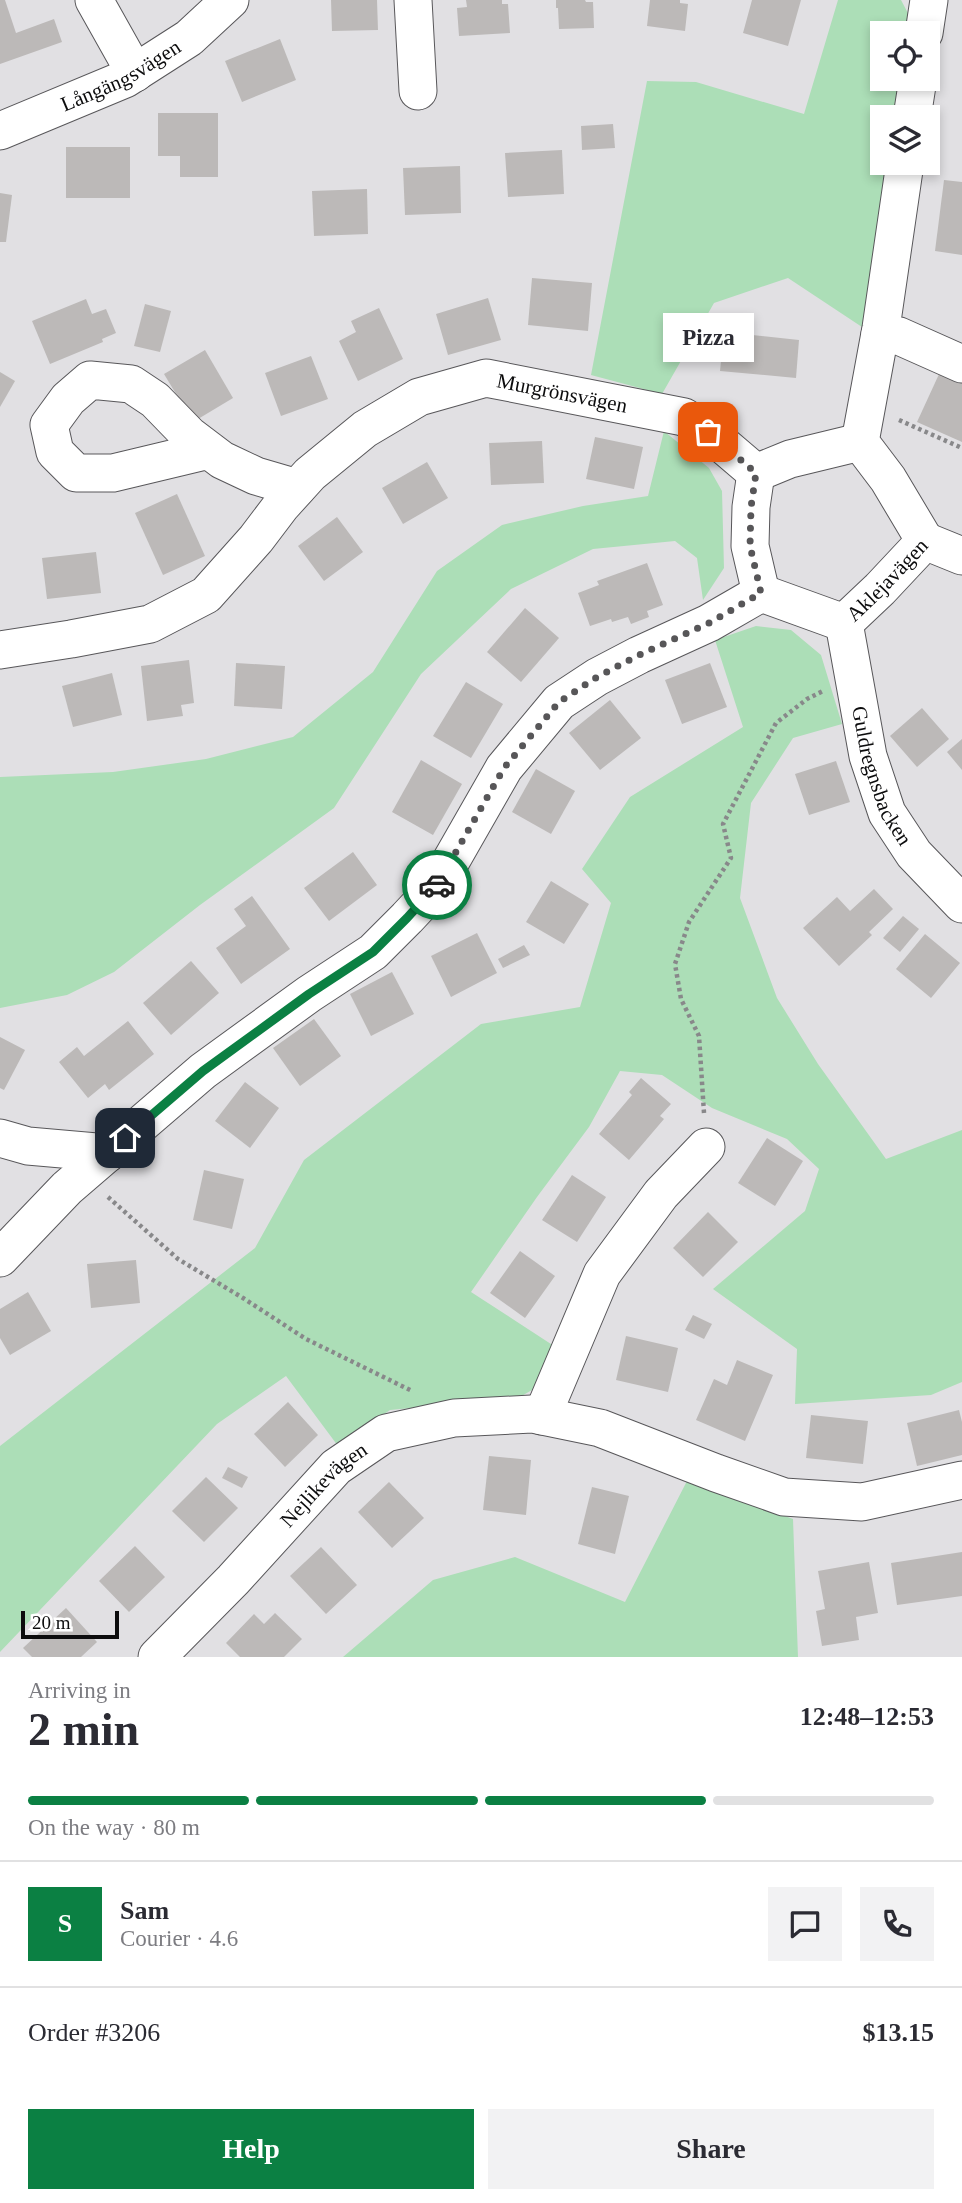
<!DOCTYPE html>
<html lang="en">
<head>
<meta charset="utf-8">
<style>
	:root { --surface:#fff; --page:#f2f2f3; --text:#2b2b33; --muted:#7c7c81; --line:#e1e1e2; --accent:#0b8043 }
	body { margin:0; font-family:Georgia,serif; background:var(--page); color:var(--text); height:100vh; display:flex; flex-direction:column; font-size:26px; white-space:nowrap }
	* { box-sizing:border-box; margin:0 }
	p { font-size:23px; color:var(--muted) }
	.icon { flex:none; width:38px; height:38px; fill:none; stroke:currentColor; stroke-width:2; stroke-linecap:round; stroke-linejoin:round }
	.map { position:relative; height:1657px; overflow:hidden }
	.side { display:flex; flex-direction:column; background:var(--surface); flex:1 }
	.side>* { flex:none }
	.controls { position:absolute; left:870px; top:21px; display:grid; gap:14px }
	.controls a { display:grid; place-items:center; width:70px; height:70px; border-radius:0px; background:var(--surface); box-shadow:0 4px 10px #0003; font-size:35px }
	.scale { position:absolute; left:21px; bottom:18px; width:98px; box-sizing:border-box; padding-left:7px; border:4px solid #0c0c0d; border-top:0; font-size:19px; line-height:24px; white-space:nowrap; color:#0c0c0d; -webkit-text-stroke:5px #fff; paint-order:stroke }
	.pin { position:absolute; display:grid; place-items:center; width:60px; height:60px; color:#fff; margin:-30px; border-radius:14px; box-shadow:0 4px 10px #0006 }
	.courier { position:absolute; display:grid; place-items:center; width:70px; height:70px; margin:-35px; border:5px solid #0b8043; border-radius:50%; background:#fff; color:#222; box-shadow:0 2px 9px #0007 }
	.bubble { position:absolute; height:49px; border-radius:0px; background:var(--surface); box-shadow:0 4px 10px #0003; font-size:23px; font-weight:800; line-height:49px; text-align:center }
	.head em { font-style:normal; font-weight:800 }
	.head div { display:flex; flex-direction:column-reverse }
	.head { display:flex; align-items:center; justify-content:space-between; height:119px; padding:0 28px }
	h1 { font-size:46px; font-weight:800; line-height:52px }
	.bar { display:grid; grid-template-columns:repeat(4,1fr); gap:10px 7px; align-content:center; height:84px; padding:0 28px }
	.bar i { height:9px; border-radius:5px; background:var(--line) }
	.bar .current { background:var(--accent) }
	.bar p { grid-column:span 4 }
	.line { display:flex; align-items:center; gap:18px; padding:0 28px; border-top:2px solid var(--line) }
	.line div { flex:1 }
	.round { display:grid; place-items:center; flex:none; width:74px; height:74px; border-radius:0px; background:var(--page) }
	.action { display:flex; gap:14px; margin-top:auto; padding:14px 28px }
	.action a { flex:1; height:80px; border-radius:0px; background:var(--accent); color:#fff; font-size:28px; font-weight:800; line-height:80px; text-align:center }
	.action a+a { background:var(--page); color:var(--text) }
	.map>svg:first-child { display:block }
	.green { fill:#acdeb7 }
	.building { fill:#bcb9b8 }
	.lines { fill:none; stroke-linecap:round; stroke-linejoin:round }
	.minor-casing { stroke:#58575a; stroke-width:39 }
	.path { stroke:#88888a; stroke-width:4.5; stroke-dasharray:3.5 3.5; stroke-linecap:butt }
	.minor { stroke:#fff; stroke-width:37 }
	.done { stroke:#575658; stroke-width:7; stroke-dasharray:0 12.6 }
	.route { stroke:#0b8043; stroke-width:9 }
	.labels { text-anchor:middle; stroke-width:7; stroke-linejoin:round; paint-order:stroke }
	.street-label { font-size:21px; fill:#0c0c0d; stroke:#fff }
</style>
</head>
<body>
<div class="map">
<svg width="962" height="1657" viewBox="0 0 962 1657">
	<rect width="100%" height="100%" fill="#e1e0e3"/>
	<g class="green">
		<path d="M 838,0 L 901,0 L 910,17 L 908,33 L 882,33 L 882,79 L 900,79 L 894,117 L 882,117 L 882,163 L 887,163 L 862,327 L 788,278 L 714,303 L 662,394 L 591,375 L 647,81 L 696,82 L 804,114 Z"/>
		<path d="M 664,431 L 709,468 L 722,491 L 724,568 L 703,600 L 697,558 L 675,541 L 593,549 L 511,589 L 421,674 L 334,808 L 200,905 L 114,972 L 67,995 L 0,1008 L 0,777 L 113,772 L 206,759 L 293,737 L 373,672 L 437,571 L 502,525 L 583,506 L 648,496 Z"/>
		<path d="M 756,626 L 791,630 L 821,655 L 842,724 L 793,738 L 751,803 L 740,898 L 777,998 L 818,1064 L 886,1159 L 962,1130 L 962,1382 L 931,1395 L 795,1404 L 797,1349 L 713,1289 L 805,1211 L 819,1169 L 787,1139 L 712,1108 L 662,1075 L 620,1071 L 589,1127 L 537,1197 L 471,1292 L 554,1346 L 539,1386 L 518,1398 L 390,1410 L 338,1446 L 286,1376 L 217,1424 L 0,1652 L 0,1446 L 255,1248 L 304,1160 L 481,1024 L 580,1007 L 611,903 L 582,869 L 630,797 L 743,727 L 715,640 Z"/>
		<path d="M 688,1479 L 793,1519 L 798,1657 L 343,1657 L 433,1580 L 515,1557 L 625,1602 Z"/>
	</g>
	<g class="building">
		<path d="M 0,0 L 5,0 L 16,33 L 54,19 L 62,42 L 0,64 Z"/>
		<path d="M 331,0 L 377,0 L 378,30 L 332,31 Z"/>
		<path d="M 466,0 L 502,0 L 502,4 L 508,4 L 510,33 L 459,36 L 457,8 L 467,7 Z"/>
		<path d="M 556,0 L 585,0 L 586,2 L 593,2 L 594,28 L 559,29 L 558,8 L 556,8 Z"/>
		<path d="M 650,0 L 680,0 L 680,3 L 688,4 L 685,31 L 647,26 Z"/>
		<path d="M 752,0 L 801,0 L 788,46 L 743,33 Z"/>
		<path d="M 280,39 L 296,80 L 242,102 L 225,61 Z"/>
		<path d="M 158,113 L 218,113 L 218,177 L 180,177 L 180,156 L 158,156 Z"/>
		<path d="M 613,124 L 615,148 L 582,150 L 581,126 Z"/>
		<rect x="66" y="147" width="64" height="51"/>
		<path d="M 562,150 L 564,194 L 508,197 L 505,153 Z"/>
		<path d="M 460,166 L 461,213 L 405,215 L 403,168 Z"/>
		<path d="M 944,180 L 962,182 L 962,255 L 935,251 Z"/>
		<path d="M 367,189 L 368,234 L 314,236 L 312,191 Z"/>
		<path d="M 0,193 L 12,195 L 6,242 L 0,242 Z"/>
		<path d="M 532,278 L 592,283 L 588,331 L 528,325 Z"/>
		<path d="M 488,298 L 501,340 L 448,355 L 436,314 Z"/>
		<path d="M 86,299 L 92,314 L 106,309 L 116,333 L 102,339 L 103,342 L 50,364 L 32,321 Z"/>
		<path d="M 145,304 L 171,311 L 160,352 L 134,346 Z"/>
		<path d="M 379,308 L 403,359 L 358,381 L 339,341 L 356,332 L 351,321 Z"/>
		<path d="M 724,332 L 799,340 L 796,378 L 720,371 Z"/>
		<path d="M 205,350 L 233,398 L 193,422 L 164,374 Z"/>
		<path d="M 311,356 L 328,399 L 281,416 L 265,373 Z"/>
		<path d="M 0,372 L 15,381 L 0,407 Z"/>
		<path d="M 940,372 L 962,382 L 962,442 L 917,422 Z"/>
		<path d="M 595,437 L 643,447 L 634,489 L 586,479 Z"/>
		<path d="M 542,441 L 544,483 L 491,485 L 489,443 Z"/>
		<path d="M 427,462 L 448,498 L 403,524 L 382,488 Z"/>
		<path d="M 177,494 L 205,556 L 163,575 L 135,513 Z"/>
		<path d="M 337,517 L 363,552 L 324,581 L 298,546 Z"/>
		<path d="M 96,552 L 101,593 L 47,599 L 42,558 Z"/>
		<path d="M 647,563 L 663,605 L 647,611 L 649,617 L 631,624 L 628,617 L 612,622 L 611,619 L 590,626 L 578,593 L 599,585 L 597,581 Z"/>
		<path d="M 525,608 L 559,638 L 521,682 L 487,652 Z"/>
		<path d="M 189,660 L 194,703 L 181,705 L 183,716 L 147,721 L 141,666 Z"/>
		<path d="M 236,663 L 285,666 L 282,709 L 234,706 Z"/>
		<path d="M 710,663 L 727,707 L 682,724 L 665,680 Z"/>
		<path d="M 112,673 L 122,715 L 73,727 L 62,686 Z"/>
		<path d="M 466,682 L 503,704 L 471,758 L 433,736 Z"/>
		<path d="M 610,700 L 641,738 L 600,770 L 569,733 Z"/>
		<path d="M 922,708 L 949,739 L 917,767 L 890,736 Z"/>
		<path d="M 962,739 L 962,770 L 947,752 Z"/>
		<path d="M 421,760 L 462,784 L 433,835 L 392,812 Z"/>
		<path d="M 836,761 L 850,802 L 809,815 L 795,774 Z"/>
		<path d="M 536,769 L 575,791 L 551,834 L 512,812 Z"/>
		<path d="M 353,852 L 377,885 L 329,921 L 304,888 Z"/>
		<path d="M 551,881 L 589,904 L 564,944 L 526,922 Z"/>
		<path d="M 874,889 L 893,909 L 869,932 L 872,935 L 839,966 L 803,928 L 837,897 L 850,911 Z"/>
		<path d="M 252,896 L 290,949 L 241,984 L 216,948 L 246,926 L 234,909 Z"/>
		<path d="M 903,916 L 919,929 L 900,952 L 883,938 Z"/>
		<path d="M 477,933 L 497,973 L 451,997 L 431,956 Z"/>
		<path d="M 925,934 L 960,963 L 931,998 L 896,969 Z"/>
		<path d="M 524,945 L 530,955 L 503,968 L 498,959 Z"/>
		<path d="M 191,961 L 219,993 L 171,1035 L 143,1003 Z"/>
		<path d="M 392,972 L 414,1014 L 371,1036 L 350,994 Z"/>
		<path d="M 314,1019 L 341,1056 L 300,1086 L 273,1048 Z"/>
		<path d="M 128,1021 L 154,1054 L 109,1090 L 105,1084 L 88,1098 L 59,1062 L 77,1047 L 84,1056 Z"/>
		<path d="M 0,1037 L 25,1050 L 4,1090 L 0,1088 Z"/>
		<path d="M 641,1078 L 671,1104 L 660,1116 L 664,1119 L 629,1160 L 599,1134 L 632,1095 L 629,1092 Z"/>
		<path d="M 245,1082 L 279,1108 L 250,1148 L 215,1121 Z"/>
		<path d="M 767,1138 L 803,1161 L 775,1206 L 738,1183 Z"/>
		<path d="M 204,1170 L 244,1179 L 232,1229 L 193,1220 Z"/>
		<path d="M 572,1175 L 606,1197 L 577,1242 L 542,1220 Z"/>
		<path d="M 708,1212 L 738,1242 L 703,1277 L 673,1248 Z"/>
		<path d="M 520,1251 L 555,1276 L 525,1318 L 490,1293 Z"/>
		<path d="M 136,1260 L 140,1303 L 91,1308 L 87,1264 Z"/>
		<path d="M 28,1292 L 51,1331 L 10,1355 L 0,1338 L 0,1309 Z"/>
		<path d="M 693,1315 L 712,1324 L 704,1339 L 685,1330 Z"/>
		<path d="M 626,1336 L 678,1348 L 668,1392 L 616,1380 Z"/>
		<path d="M 737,1360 L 773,1375 L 745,1441 L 696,1420 L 714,1379 L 727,1385 Z"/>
		<path d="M 288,1402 L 318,1435 L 285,1467 L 254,1434 Z"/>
		<path d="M 959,1410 L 962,1422 L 962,1455 L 917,1466 L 907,1423 Z"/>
		<path d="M 811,1415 L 868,1421 L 863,1464 L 806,1458 Z"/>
		<path d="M 489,1456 L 531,1460 L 526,1515 L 483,1510 Z"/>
		<path d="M 228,1467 L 248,1477 L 242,1488 L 222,1478 Z"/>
		<path d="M 206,1477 L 238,1508 L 204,1542 L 172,1511 Z"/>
		<path d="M 389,1482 L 424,1518 L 392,1548 L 358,1512 Z"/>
		<path d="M 592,1487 L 629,1496 L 615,1554 L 578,1544 Z"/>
		<path d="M 135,1546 L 165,1577 L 129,1612 L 99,1581 Z"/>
		<path d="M 321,1547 L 357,1585 L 326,1614 L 290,1576 Z"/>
		<path d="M 962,1552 L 962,1596 L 897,1605 L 891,1563 Z"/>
		<path d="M 869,1562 L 878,1613 L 856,1617 L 859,1640 L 822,1646 L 816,1611 L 825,1609 L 818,1571 Z"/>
		<path d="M 66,1608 L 97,1642 L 81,1657 L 32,1657 L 23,1648 Z"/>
		<path d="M 275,1613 L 302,1639 L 284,1657 L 240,1657 L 226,1643 L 254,1614 L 264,1624 Z"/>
	</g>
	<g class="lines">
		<g class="minor-casing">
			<g id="minor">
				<path d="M 94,0 L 135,73"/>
				<path d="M 413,0 L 418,91"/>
				<path d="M 924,33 L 929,0"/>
				<path d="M 912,117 L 918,79"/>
				<path id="s1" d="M 0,131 L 125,79 L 189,38 L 230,0"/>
				<path d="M 905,163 L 881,328 L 860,442 L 888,479 L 925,541"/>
				<path d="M 880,334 L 899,336 L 962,364"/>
				<path d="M 209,450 L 113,473 L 76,473 L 55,452 L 49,425 L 68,399 L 90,380 L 131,384 L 155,400 L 189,435 L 222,460 L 256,476 L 297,488"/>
				<path d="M 756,473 L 751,507 L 750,546 L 761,593"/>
				<path d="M 756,473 L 790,459 L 860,442"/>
				<path d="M 925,541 L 962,556"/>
				<path d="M 761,593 L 844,623"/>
				<path id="s2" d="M 844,623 L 868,756 L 887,813 L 914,854 L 962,904"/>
				<path id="s3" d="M 844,623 L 880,589 L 925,541"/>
				<path id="s4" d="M 0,650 L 71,639 L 150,624 L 206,595 L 256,539 L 281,506 L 310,474 L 365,429 L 419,397 L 486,378 L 684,417 L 708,432 L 756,473"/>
				<path d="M 0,1138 L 28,1146 L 108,1153"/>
				<path d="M 0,1258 L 67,1188 L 203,1071 L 309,994 L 373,952 L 407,918 L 436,887 L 504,768 L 559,702 L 597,677 L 639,655 L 709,623 L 761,593"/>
				<path d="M 542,1416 L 602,1274 L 661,1194 L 706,1147"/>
				<path id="s5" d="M 157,1657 L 233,1580 L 336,1467 L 386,1433 L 454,1418 L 532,1414 L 600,1428 L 716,1473 L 784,1497 L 862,1502 L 962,1480"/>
			</g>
		</g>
		<g class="path">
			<path d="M 899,420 L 962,448"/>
			<path d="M 704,1113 L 699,1036 L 681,999 L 675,964 L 689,922 L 731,858 L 723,824 L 776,723 L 807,699 L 823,691"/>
			<path d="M 108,1197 L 178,1259 L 243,1298 L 306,1339 L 412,1391"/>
		</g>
		<use href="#minor" class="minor"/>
	</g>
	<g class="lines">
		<path class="done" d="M 437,885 L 504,768 L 559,702 L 597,677 L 639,655 L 709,623 L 761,593 L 750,546 L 751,507 L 756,473 L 708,432"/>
		<path class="route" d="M 125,1138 L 203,1071 L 309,994 L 373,952 L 407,918 L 437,885"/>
	</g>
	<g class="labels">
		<g class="street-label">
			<text dy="7" stroke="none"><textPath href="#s1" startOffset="133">Långängsvägen</textPath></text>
			<text dy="7" stroke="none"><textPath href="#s4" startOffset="656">Murgrönsvägen</textPath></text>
			<text dy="7" stroke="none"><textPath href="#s3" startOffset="61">Aklejavägen</textPath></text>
			<text dy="7" stroke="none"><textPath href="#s2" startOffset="158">Guldregnsbacken</textPath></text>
			<text dy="7" stroke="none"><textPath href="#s5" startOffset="240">Nejlikevägen</textPath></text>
		</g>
	</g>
</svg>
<div class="controls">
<a><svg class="icon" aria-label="locate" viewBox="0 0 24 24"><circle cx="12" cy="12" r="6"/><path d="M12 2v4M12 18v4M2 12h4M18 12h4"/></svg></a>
<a><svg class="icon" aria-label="layers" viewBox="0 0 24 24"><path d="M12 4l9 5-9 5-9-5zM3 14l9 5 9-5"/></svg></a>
</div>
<div class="scale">20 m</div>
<div class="pin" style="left:708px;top:432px;background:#ea580c"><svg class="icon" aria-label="bag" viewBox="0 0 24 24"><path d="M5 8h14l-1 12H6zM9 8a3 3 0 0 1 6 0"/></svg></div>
<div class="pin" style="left:125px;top:1138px;background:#1f2937"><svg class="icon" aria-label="home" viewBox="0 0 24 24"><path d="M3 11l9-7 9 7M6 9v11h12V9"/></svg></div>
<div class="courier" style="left:437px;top:885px"><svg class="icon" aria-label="car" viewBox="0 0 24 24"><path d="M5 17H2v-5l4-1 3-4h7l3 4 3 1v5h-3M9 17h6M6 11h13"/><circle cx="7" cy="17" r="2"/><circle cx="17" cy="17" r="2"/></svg></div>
<div class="bubble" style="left:663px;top:313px;width:91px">Pizza</div>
</div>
<section class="side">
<div class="head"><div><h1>2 min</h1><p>Arriving in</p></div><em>12:48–12:53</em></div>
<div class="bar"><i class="current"></i><i class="current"></i><i class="current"></i><i></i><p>On the way · 80 m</p></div>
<div class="line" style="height:126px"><b class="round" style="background:var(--accent);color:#fff">S</b><div><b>Sam</b><p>Courier · 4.6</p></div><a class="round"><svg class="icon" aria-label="chat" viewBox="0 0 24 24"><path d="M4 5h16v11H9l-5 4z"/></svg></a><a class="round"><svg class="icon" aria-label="phone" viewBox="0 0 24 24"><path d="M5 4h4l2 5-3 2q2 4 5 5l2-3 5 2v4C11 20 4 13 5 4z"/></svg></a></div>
<div class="line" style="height:91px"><div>Order #3206</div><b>$13.15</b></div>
<div class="action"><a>Help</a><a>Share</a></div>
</section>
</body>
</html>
